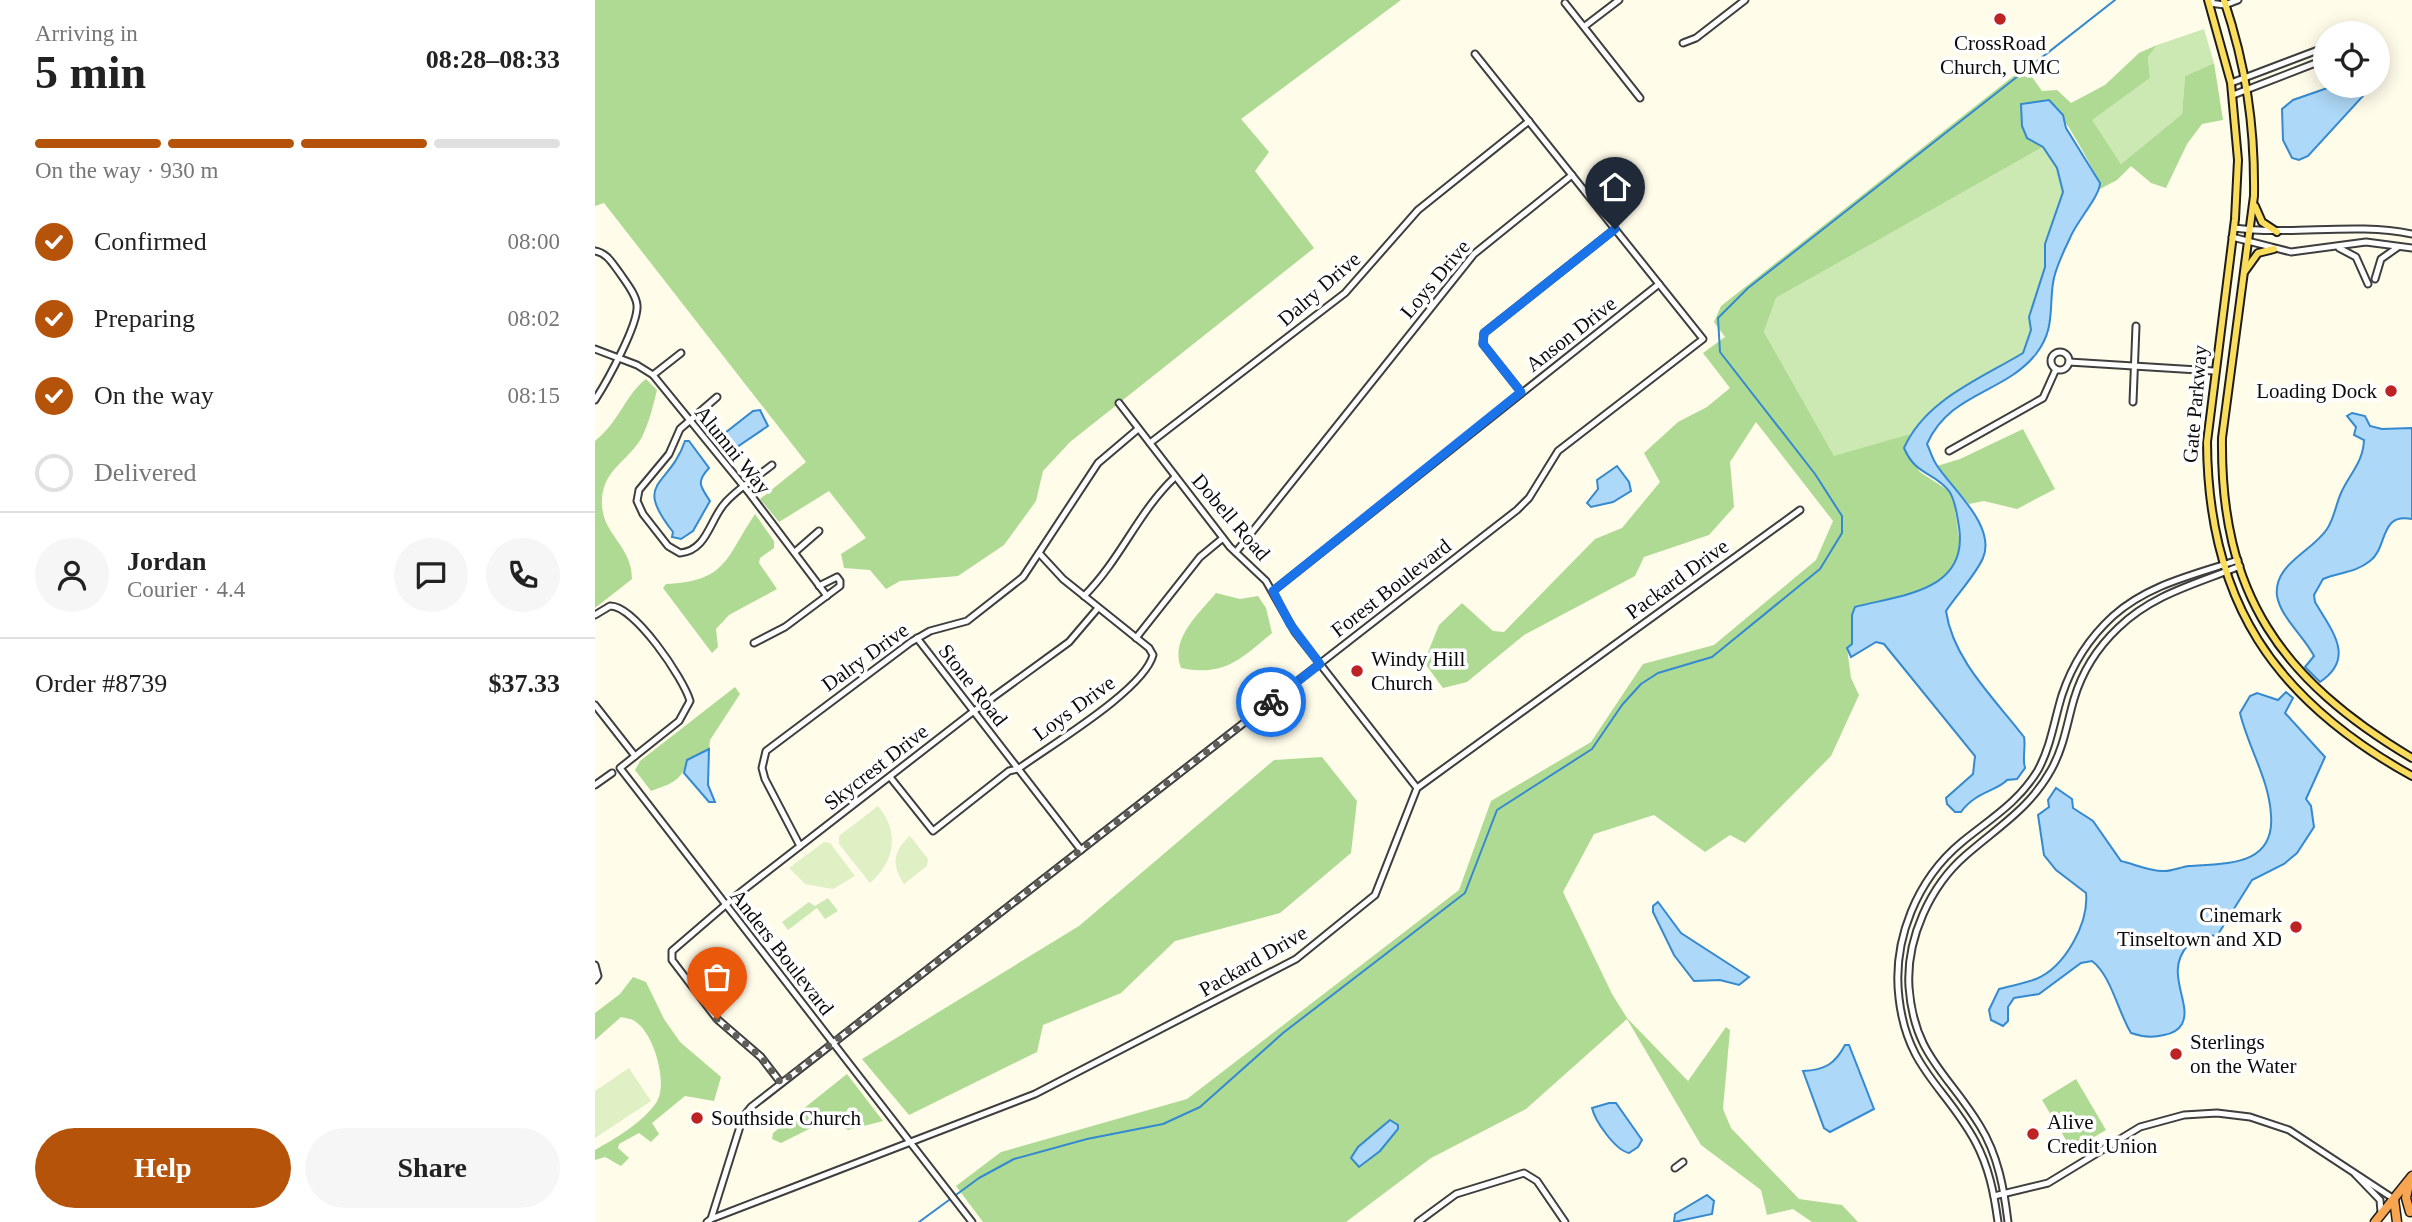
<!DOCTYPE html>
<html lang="en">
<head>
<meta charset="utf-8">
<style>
	:root { --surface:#fff; --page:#f6f6f6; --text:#222; --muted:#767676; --line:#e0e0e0; --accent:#b45309 }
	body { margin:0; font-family:Georgia,serif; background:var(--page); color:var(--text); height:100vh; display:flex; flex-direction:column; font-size:26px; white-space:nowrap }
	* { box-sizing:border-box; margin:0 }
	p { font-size:23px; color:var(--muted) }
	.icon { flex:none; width:38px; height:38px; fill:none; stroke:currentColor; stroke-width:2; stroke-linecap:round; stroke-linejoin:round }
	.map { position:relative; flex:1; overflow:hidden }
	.details { display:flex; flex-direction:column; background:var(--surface); width:595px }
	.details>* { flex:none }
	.tools { position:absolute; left:1718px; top:21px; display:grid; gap:14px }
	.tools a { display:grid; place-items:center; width:77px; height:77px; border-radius:50%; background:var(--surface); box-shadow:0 4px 18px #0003; font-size:35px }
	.pin { position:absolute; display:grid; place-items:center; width:60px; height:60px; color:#fff; margin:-72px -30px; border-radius:50% 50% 50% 0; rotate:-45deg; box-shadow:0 0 7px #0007 }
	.pin .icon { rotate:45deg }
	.courier { position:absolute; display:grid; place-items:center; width:70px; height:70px; margin:-35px; border:5px solid #1a73e8; border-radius:50%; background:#fff; color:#222; box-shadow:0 2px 9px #0007 }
	.summary em { font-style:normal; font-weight:800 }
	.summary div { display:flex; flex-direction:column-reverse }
	.summary { display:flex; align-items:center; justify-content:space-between; height:119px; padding:0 35px }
	h1 { font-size:46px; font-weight:800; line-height:52px }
	.bar { display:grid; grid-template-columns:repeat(4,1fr); gap:10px 7px; align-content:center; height:84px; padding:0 35px }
	.bar i { height:9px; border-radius:5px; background:var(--line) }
	.bar .current { background:var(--accent) }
	.bar p { grid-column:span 4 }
	.line { display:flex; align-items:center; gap:18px; padding:0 35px; border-top:2px solid var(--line) }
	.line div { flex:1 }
	.round { display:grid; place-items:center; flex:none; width:74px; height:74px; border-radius:37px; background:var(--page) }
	ol { padding:0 35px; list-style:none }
	li { display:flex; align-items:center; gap:21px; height:77px }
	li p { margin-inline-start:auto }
	li .icon { padding:7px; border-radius:50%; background:var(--accent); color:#fff; stroke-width:4 }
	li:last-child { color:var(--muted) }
	li i { width:38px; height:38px; border:4px solid var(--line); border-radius:50% }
	.button { display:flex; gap:14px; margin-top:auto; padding:14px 35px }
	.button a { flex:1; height:80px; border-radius:42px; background:var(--accent); color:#fff; font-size:28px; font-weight:800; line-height:80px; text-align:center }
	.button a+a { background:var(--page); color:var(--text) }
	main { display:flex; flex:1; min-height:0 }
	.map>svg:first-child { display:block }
	.green { fill:#cce9b3 }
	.forest { fill:#afda93 }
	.pitch { fill:#dff0c5 }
	.water { fill:#aed8f7; stroke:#3489cf; stroke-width:2 }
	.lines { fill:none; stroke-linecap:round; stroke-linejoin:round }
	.stream { stroke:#3489cf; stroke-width:2 }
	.minor-casing { stroke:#3e3e3e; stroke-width:9 }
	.major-casing { stroke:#1c1c1c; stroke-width:10 }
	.highway-casing { stroke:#1c1c1c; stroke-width:11 }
	.minor { stroke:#fff; stroke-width:5 }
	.major { stroke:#fbdd5e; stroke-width:6 }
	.highway { stroke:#f7a550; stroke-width:8 }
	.done { stroke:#605f59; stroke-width:7; stroke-dasharray:0 12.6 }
	.route { stroke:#1a73e8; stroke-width:9 }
	.poi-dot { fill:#bd2322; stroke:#fff; stroke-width:2.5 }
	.labels { text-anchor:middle; stroke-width:7; stroke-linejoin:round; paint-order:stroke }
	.poi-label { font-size:21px; fill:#0b0b0b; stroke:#fff; text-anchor:start }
	.street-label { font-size:21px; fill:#0b0b0b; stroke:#fff }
</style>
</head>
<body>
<main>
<section class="details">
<div class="summary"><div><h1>5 min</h1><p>Arriving in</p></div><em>08:28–08:33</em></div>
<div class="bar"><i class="current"></i><i class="current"></i><i class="current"></i><i></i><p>On the way · 930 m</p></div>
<ol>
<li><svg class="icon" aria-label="check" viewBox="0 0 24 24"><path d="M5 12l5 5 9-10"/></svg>Confirmed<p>08:00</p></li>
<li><svg class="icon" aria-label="check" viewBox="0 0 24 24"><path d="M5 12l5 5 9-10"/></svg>Preparing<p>08:02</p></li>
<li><svg class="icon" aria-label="check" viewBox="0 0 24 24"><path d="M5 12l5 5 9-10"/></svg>On the way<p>08:15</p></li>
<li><i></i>Delivered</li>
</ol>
<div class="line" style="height:126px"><a class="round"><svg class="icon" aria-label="person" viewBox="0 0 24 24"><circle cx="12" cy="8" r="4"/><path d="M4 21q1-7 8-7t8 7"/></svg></a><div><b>Jordan</b><p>Courier · 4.4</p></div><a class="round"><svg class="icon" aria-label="chat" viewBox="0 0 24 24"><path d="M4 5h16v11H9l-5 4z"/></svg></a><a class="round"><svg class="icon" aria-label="phone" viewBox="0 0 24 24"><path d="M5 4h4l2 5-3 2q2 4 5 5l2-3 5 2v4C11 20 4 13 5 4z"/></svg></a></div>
<div class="line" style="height:91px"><div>Order #8739</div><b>$37.33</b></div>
<div class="button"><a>Help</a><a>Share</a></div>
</section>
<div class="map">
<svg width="1817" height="1222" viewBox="0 0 1817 1222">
	<rect width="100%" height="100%" fill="#fffcea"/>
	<g class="green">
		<path d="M 1609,29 L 1619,63 L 1590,76 L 1587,114 L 1526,164 L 1496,120 L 1555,78 L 1553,57 L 1562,45 Z"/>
		<path d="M 1448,147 L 1462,168 L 1468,192 L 1450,244 L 1450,267 L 1434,317 L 1436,330 L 1428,353 L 1357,394 L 1315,434 L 1239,457 L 1169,332 L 1181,298 Z"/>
		<path d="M 233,898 L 243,911 L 230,919 L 222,908 L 193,930 L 187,922 L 214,902 L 220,906 Z"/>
	</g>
	<g class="forest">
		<path d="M 0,0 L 806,0 L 646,119 L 674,152 L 660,171 L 719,248 L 475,442 L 448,471 L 441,501 L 409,545 L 363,576 L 305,581 L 291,589 L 275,570 L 249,568 L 246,554 L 271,538 L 234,491 L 184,522 L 165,499 L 211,462 L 9,203 L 0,206 Z"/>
		<path d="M 1562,45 L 1553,57 L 1555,78 L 1497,120 L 1526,164 L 1587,114 L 1590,76 L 1619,63 L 1628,120 L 1607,124 L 1592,144 L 1571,188 L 1556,183 L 1536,166 L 1522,180 L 1505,189 L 1505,183 C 1492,158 1471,119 1454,100 L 1426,104 C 1427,126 1428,137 1448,147 L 1181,298 L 1169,332 L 1239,456 L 1315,434 L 1309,448 L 1325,472 L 1354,491 L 1359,503 L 1366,552 L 1362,562 L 1349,576 L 1324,593 L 1279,602 L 1257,615 L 1257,644 L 1252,648 L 1256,678 L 1264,695 L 1236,756 L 1150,843 L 1135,835 L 1110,852 L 1059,815 L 999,834 L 968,892 L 1017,994 L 1032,1018 L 1093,1081 L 1131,1027 L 1135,1030 L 1128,1109 L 1136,1128 L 1204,1199 L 1247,1205 L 1263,1222 L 1217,1222 L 1198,1209 L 1172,1215 L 1166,1190 L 1106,1145 L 1032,1019 L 931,1109 L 836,1158 L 751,1222 L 388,1222 L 361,1186 L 406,1152 L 592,1099 L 864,890 L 896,801 L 996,742 L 1048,664 L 1119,645 L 1221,560 L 1238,521 L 1161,422 L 1135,462 L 1139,507 L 1114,535 L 1049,557 L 1040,576 L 929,635 L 872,682 L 848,688 L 829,662 L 844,625 L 867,603 L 898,631 L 909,632 L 1000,539 L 1027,528 L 1065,482 L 1049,453 L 1083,422 L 1112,407 L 1135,388 L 1108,353 L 1130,337 L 1119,322 L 1126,306 L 1430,67 L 1447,91 L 1462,90 L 1476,103 L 1510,85 L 1544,53 Z"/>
		<path d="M 51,379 L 62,390 C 58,406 54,423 47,437 C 34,461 8,469 7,500 C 5,534 37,544 37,579 L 0,608 L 0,441 C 24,422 31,394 51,379 Z"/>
		<path d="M 1428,429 L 1460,489 L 1422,509 L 1389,501 L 1374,504 L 1342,466 L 1365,459 Z"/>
		<path d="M 160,514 L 179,541 L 179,548 L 165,558 L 164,563 L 182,589 L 134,615 L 121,629 L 123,647 L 117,653 L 68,588 L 71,584 C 132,581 130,559 160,514 Z"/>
		<path d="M 621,593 L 645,599 L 663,596 L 671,608 L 677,633 C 646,659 629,677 586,668 C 575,638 603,615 621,593 Z"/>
		<path d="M 140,687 L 145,694 L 115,740 L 114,749 L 92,760 C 88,781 75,784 56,791 L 40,770 L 45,761 Z"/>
		<path d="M 727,757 L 762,801 L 756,853 L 685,913 L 580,941 L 526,993 L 448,1025 L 442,1052 L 314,1115 L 267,1059 L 484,926 L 679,760 Z"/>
		<path d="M 38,977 L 51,982 L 69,1019 L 85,1042 L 126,1077 L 119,1101 L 90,1096 L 57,1123 L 64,1134 L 56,1142 L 44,1133 L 24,1144 L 23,1148 L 34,1158 L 26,1166 L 10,1157 L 0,1160 L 0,1150 C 21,1138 47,1123 61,1103 C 74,1085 59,1034 41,1022 C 38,1019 30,1018 26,1017 L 0,1040 L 0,1013 L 25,994 Z"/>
		<path d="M 252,1074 L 288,1121 L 253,1130 L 234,1119 L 186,1143 L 177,1139 L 178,1133 Z"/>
		<path d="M 1481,1079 L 1511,1130 L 1477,1150 L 1447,1100 Z"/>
	</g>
	<g class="pitch">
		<path d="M 283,806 C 305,832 300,861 275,883 L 244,844 L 244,836 Z"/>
		<path d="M 315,836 L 333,859 L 332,866 L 309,884 C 296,865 298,851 315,836 Z"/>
		<path d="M 229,842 L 235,843 L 260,876 L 238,889 L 210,884 L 194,868 Z"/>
		<path d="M 34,1068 L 56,1101 L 0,1138 L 0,1091 Z"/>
	</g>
	<g class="water">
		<path d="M 1738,86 L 1767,86 L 1768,96 L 1713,156 L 1704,160 L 1697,158 L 1688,140 L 1687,109 L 1698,100 Z"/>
		<path d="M 1454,100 L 1468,115 L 1471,128 L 1505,183 C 1505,196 1481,222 1475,238 C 1469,251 1460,268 1458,283 C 1454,310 1460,329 1441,354 C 1409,394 1355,392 1332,444 C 1335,450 1337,458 1341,464 C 1354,486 1402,525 1388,558 C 1380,576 1362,594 1351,611 C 1358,660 1400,699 1429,737 C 1431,747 1427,758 1430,768 L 1422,779 L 1412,780 C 1402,791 1380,792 1366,812 L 1360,812 L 1352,804 L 1351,798 L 1378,774 L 1380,756 L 1289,644 L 1281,642 L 1256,657 L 1252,648 L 1257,644 L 1257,615 L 1260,607 C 1305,595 1374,592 1364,527 C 1362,516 1361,501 1354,491 C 1338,471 1321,476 1309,448 C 1330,400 1385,379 1428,353 L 1436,330 L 1434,317 L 1450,267 L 1450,244 L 1468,192 L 1462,168 L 1448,147 L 1432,138 L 1427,126 L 1426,104 Z"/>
		<path d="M 165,410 L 173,426 L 136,451 L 127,438 L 130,433 L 158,411 Z"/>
		<path d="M 1757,413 L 1770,416 L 1775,426 L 1787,429 L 1817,428 L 1817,519 C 1784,512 1793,548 1775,561 C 1760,573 1745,572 1728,579 L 1719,595 L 1720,602 C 1737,631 1761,658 1725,682 L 1710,667 L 1719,656 C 1709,636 1686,618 1682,596 C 1678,564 1717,552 1732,529 C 1739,519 1741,504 1746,493 C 1755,473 1768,463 1769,440 L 1759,435 L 1761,427 L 1752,416 Z"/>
		<path d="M 90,441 L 94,441 L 114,468 C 101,482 105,486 115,501 L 98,531 L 86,539 L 77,537 L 78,532 C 37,480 74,488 90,441 Z"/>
		<path d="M 1022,466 L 1034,482 L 1036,491 L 1018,502 L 996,507 L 992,503 L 1003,489 L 1002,480 Z"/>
		<path d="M 1691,692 L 1698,698 L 1690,713 L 1730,757 L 1711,799 L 1716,806 L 1719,827 L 1702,853 L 1689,864 L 1657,880 L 1622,936 C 1610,934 1601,935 1593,945 C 1568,973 1598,1003 1587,1024 C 1583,1031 1575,1034 1569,1035 C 1557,1038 1547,1037 1536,1033 C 1523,1012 1516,975 1497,961 L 1486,963 L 1444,994 L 1419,998 L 1413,1007 L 1413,1021 L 1408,1026 L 1396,1020 L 1394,1010 L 1404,989 C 1416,986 1430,983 1441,979 C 1470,967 1494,923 1491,893 L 1461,870 L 1449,855 L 1443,815 L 1454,807 L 1453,800 L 1461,788 L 1477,799 L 1478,808 L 1498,821 L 1526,861 C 1539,864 1554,871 1568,871 C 1576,872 1585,867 1594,866 C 1630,863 1680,867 1676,815 C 1674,779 1653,747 1645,713 L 1655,696 L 1662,693 L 1683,700 Z"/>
		<path d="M 114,749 L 113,785 L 120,802 L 114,802 L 89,773 L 92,760 Z"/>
		<path d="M 1063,902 L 1086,933 L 1154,977 L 1144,985 L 1125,980 L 1099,981 L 1079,955 L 1058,912 L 1058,906 Z"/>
		<path d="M 1250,1045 L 1254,1045 L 1279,1109 L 1235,1132 L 1229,1128 L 1208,1071 C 1230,1070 1240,1064 1250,1045 Z"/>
		<path d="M 1014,1103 L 1021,1103 L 1047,1140 L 1043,1147 L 1034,1153 C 1020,1150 1000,1121 997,1108 Z"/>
		<path d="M 795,1120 L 803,1125 L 803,1129 L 785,1151 L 764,1167 L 756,1158 L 763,1147 Z"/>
		<path d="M 1112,1195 L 1119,1201 L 1117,1214 L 1079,1222 L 1080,1214 Z"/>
	</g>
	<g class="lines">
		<path class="stream" d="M 324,1222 L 384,1178 L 419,1159 L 492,1139 L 568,1124 L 605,1107 L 688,1033 L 870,893 L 902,810 L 997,749 L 1027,705 L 1046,684 L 1063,673 L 1117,657 L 1225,569 L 1247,533 L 1247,516 L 1220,474 L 1125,352 L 1123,318 L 1153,288 L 1520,0"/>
		<g class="minor-casing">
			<g id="minor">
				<path d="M 1617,0 L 1614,3 L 1630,5 L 1643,0"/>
				<path d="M 970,3 L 1045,98"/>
				<path d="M 990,26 L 1024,0"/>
				<path d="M 1758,33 L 1769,29 L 1776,33"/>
				<path d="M 1088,43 L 1101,38 L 1150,0"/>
				<path d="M 1636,83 L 1731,47"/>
				<path d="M 1638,95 L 1731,59"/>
				<path d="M 1639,228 C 1698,236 1759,222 1817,234"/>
				<path d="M 1637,237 L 1696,252 L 1771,242 L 1817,248"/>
				<path d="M 1744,248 L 1761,257 L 1773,284"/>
				<path d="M 0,251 C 12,253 17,263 24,272 C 30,281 41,294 42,305 C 44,324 11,383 0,400"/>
				<path d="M 1780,279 L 1786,259 L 1803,247"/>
				<path d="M 0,349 L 42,365 L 58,375 L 155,494 L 232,596"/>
				<circle cx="1465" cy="361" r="9"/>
				<path d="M 1474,362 L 1619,371"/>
				<path d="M 58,375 L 86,353"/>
				<path d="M 926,392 L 888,344 L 889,333 L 1020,229"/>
				<path d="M 122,397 L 85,429 L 74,454 L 44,490 L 42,501 L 48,514 L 73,546 L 85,553 C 112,551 115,519 130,503 C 143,488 162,477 177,465"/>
				<path d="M 1538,402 L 1541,326"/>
				<path d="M 524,403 L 635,547 L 671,581 L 700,632 L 822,788"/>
				<path d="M 555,443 L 750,293 L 823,210 L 934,121"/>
				<path d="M 1354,451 L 1448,398 L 1461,369"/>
				<path d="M 200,552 L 224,531"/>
				<path d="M 641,552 L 879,254 L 977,175"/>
				<path d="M 678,591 L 1064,284"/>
				<path d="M 489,596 C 526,559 543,512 580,477"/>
				<path d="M 0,615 L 15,606 C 39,605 89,679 95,701 L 84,721 L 25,768 L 377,1222"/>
				<path d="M 322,638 L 486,850"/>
				<path d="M 541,638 L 605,557 L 628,538"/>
				<path d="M 159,643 L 190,627 L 245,586 L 245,581 L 242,577 L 224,586"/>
				<path d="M 0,705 L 40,756"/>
				<path d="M 295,777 L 338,831 L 414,771 L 423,769 C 454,746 549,690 558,655 L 554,648 L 468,579 L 444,553"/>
				<path d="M 0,785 L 17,773"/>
				<path d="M 205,846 L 170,779 L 167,768 L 171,751 L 316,642 L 335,631 L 372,621 L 428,577 L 503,463 L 543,429"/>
				<path d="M 0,965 L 3,976 L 0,980"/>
				<path d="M 186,1083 L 166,1057 L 122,1019 L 77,960 L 77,951 L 142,895 L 375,714 L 474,642 L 503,608"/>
				<path d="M 1080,1168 L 1088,1162"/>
				<path d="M 1760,1174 L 1785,1200 L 1786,1212"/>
				<path d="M 1399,1196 L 1453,1183 L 1545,1127 L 1589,1115 L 1622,1113 L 1655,1117 L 1694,1130 L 1799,1199"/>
				<path d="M 116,1219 L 440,1094 L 701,959 L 780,895 L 822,788 L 1205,510"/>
				<path d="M 112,1222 L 116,1219 L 148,1117 L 156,1107 L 922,510 L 934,498 L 963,451 L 1108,339 L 880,54"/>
				<path d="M 823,1222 L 861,1194 L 929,1173 L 942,1181 L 970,1222"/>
				<path d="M 1403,1222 C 1399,1193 1394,1167 1380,1141 C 1350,1086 1312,1069 1304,998 C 1297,940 1322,879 1367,842 C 1395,819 1423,803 1443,770 C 1456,746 1459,721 1467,695 C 1477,665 1495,637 1518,616 C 1554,584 1599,575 1643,560"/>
				<path d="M 1413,1222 C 1409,1189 1403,1155 1385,1126 C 1353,1073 1319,1056 1314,987 C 1311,939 1335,886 1371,855 C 1403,827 1435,808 1456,770 C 1469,747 1472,723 1479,699 C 1487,672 1503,647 1523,628 C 1558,594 1601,584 1645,566"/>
			</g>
		</g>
		<g class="major-casing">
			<g id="major">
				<path d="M 1613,0 L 1636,83 L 1643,160 L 1640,219 L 1612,442 C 1613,602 1679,699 1817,776"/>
				<path d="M 1629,0 C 1651,66 1660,126 1659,196 L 1627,438 C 1625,594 1686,680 1817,758"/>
				<path d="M 1660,206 L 1667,222 L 1682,232"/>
				<path d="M 1650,271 L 1663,253 L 1679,249"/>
			</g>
		</g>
		<g class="highway-casing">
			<g id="highway">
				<path d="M 1814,1184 L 1811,1198 L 1815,1212"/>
				<path d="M 1799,1199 L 1802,1222"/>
				<path d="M 1780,1222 L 1817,1176"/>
			</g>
		</g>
		<use href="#minor" class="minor"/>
		<use href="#major" class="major"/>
		<use href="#highway" class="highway"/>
	</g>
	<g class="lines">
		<path class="done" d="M 122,1019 L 166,1057 L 186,1083 L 676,702"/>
		<path class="route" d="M 676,702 L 725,664 L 695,624 L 678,591 L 926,392 L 888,344 L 889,333 L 1020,229"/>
	</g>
	<g class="poi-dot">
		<circle cx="1405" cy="19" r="7"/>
		<circle cx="1796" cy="391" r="7"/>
		<circle cx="762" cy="671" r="7"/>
		<circle cx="1701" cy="927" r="7"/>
		<circle cx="1581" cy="1054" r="7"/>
		<circle cx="102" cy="1118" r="7"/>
		<circle cx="1438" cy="1134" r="7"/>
	</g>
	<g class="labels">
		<g class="poi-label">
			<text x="1405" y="50" text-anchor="middle">CrossRoad<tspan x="1405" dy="24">Church, UMC</tspan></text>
			<text x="1782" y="398" text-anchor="end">Loading Dock</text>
			<text x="776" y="666">Windy Hill<tspan x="776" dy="24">Church</tspan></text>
			<text x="1687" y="922" text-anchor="end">Cinemark<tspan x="1687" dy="24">Tinseltown and XD</tspan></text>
			<text x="1595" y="1049">Sterlings<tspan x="1595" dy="24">on the Water</tspan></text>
			<text x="116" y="1125">Southside Church</text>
			<text x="1452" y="1129">Alive<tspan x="1452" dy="24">Credit Union</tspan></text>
		</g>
		<g class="street-label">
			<text transform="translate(840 279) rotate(-50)" y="7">Loys Drive</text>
			<text transform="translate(724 289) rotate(-41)" y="7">Dalry Drive</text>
			<text transform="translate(976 334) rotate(-38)" y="7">Anson Drive</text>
			<text transform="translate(1600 404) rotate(-85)" y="7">Gate Parkway</text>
			<text transform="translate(138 450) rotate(51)" y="7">Alumni Way</text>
			<text transform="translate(636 517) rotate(49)" y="7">Dobell Road</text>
			<text transform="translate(1082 579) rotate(-36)" y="7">Packard Drive</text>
			<text transform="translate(796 588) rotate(-38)" y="7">Forest Boulevard</text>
			<text transform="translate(270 657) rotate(-36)" y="7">Dalry Drive</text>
			<text transform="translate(378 685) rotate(52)" y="7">Stone Road</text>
			<text transform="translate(479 708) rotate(-36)" y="7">Loys Drive</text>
			<text transform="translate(281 767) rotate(-38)" y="7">Skycrest Drive</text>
			<text transform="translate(187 952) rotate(52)" y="7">Anders Boulevard</text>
			<text transform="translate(658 961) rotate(-30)" y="7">Packard Drive</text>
		</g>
	</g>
</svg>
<div class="tools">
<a><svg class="icon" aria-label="locate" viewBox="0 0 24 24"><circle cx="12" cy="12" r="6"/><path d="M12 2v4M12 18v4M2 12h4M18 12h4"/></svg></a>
</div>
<div class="pin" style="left:122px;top:1019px;background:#ea580c"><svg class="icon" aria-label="bag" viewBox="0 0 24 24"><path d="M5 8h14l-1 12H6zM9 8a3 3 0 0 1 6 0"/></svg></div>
<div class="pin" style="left:1020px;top:229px;background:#1f2937"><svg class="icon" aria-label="home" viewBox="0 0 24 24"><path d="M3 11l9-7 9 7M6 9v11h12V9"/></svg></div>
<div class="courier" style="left:676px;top:702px"><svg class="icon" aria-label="bike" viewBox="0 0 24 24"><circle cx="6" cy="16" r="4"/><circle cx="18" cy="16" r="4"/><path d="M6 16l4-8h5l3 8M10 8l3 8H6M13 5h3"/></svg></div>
</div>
</main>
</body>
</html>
